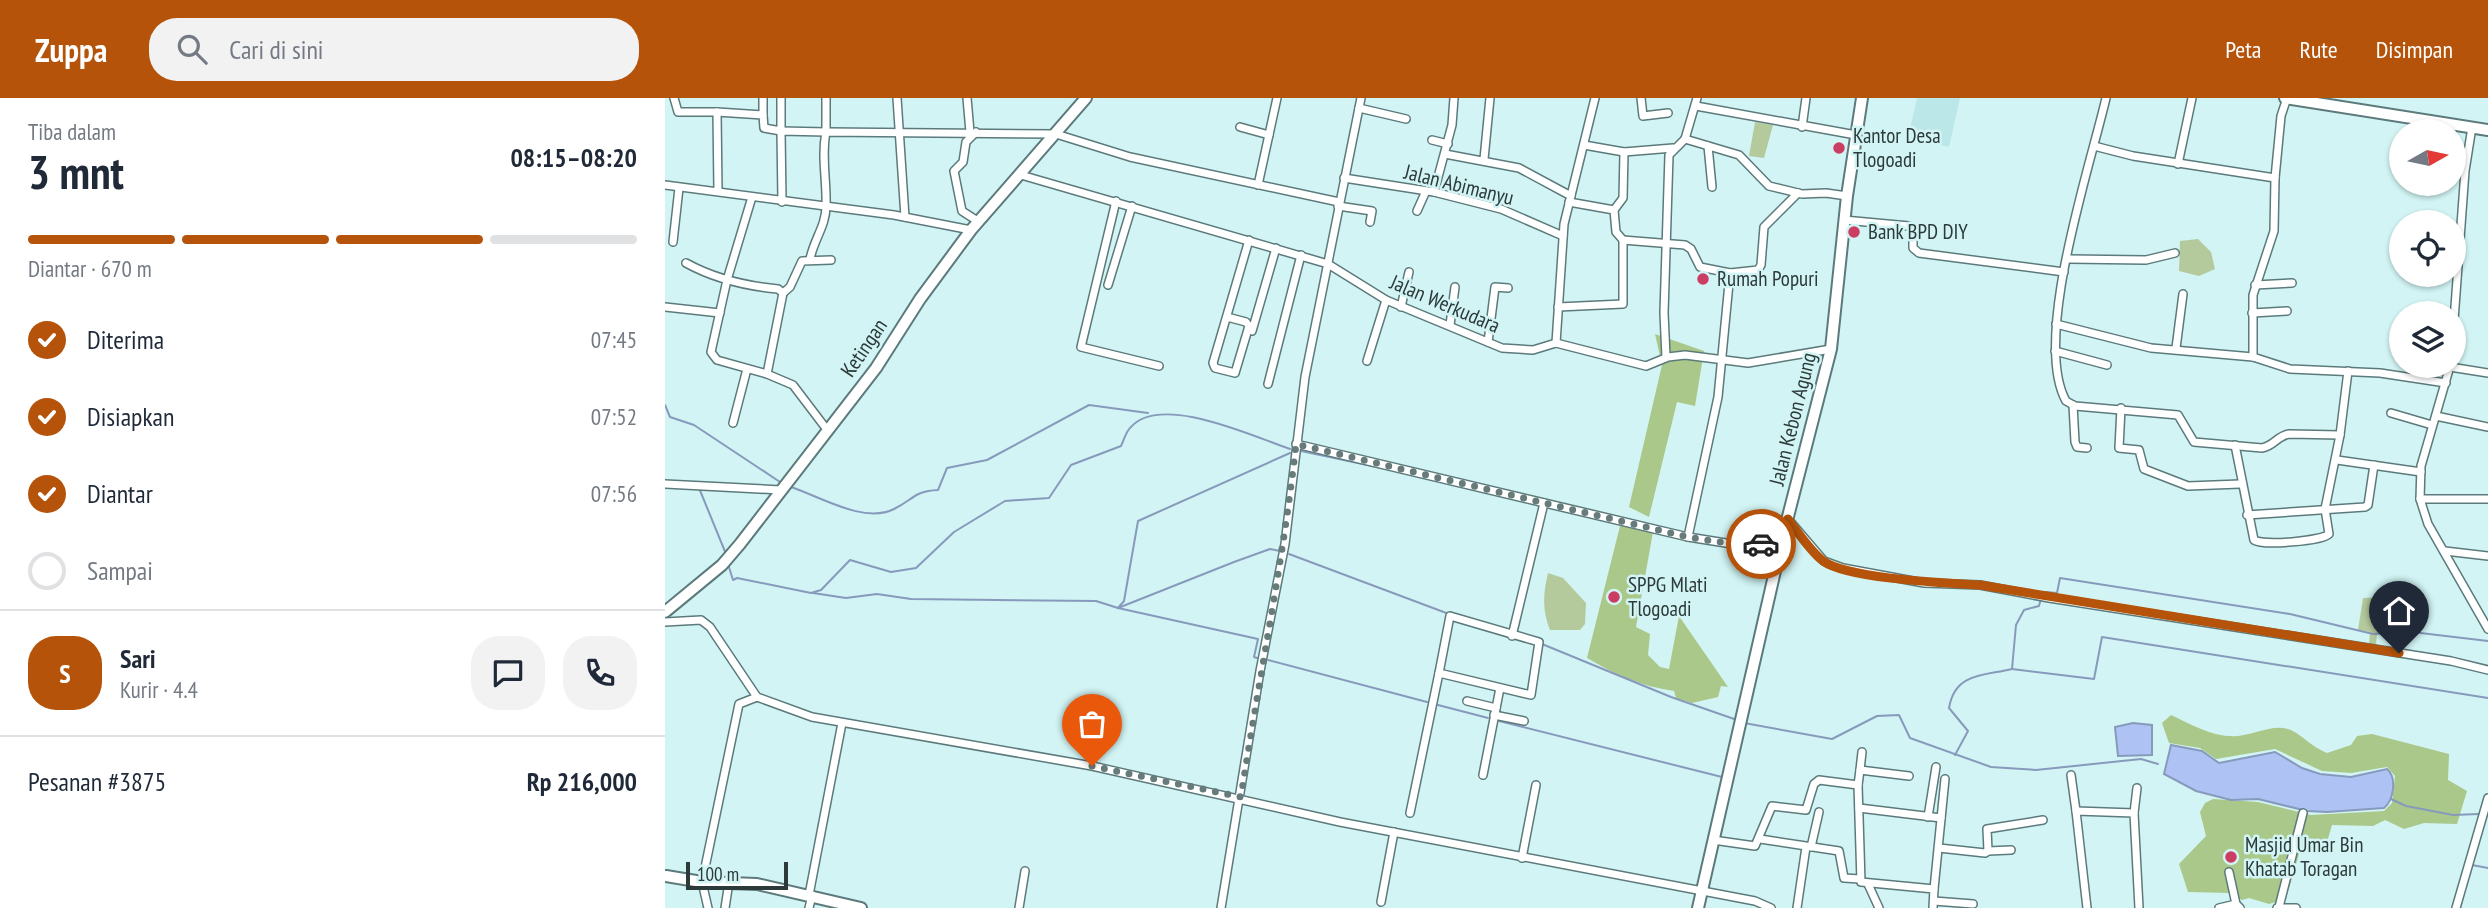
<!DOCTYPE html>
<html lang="id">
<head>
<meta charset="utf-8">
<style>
	:root { --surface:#fff; --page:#f2f2f3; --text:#1f2937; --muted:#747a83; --line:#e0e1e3; --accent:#b45309 }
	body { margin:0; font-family:"PT Sans Narrow",sans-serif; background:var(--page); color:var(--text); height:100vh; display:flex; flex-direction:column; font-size:26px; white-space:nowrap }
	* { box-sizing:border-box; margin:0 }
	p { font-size:23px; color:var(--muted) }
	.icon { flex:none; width:38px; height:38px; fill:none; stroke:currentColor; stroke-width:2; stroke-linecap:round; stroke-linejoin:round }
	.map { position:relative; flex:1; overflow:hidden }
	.side { display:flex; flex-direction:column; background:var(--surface); width:665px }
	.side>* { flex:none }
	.needle { width:46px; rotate:81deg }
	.buttons { position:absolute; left:1724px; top:21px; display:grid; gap:14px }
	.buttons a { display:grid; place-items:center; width:77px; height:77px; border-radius:50%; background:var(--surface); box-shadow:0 2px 5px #0004; font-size:35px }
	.scale { position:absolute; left:21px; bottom:18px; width:102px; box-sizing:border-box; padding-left:7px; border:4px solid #2d3a3a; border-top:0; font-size:19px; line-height:24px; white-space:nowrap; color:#2d3a3a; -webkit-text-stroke:5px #d2f4f4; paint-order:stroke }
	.pin { position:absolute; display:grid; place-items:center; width:60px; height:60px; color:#fff; margin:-72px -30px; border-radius:50% 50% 50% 0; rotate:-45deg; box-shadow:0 0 7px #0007 }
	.pin .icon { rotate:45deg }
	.courier { position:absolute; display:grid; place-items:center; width:70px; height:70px; margin:-35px; border:5px solid #b45309; border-radius:50%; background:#fff; color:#222; box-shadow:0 2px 9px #0007 }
	.headline em { font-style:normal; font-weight:800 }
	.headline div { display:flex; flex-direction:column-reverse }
	.headline { display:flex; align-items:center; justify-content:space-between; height:119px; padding:0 28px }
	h1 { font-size:46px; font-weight:800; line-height:52px }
	.bar { display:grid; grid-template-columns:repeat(4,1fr); gap:10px 7px; align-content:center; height:84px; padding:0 28px }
	.bar i { height:9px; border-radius:5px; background:var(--line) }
	.bar .current { background:var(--accent) }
	.bar p { grid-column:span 4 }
	.line { display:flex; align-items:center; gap:18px; padding:0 28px; border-top:2px solid var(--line) }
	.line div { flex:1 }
	.round { display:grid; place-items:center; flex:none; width:74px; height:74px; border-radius:28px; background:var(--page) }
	ol { padding:0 28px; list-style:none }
	li { display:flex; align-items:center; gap:21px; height:77px }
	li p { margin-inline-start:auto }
	li .icon { padding:7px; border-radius:50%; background:var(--accent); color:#fff; stroke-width:4 }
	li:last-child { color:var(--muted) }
	li i { width:38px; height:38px; border:4px solid var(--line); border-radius:50% }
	header { display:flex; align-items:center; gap:42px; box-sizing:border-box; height:98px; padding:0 35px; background:var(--accent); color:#fff }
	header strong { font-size:33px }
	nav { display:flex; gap:38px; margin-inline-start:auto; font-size:24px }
	.search { width:490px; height:63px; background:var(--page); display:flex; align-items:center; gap:18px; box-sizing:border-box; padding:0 24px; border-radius:28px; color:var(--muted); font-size:26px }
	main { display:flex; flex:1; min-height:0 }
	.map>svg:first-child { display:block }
	.built { fill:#bce7e8 }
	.green { fill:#b4ca9d }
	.forest { fill:#a9c889 }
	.water { fill:#aec3f4; stroke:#879abc; stroke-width:2 }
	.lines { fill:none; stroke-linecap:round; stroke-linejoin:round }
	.stream { stroke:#879abc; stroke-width:2 }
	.street-casing { stroke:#5c7a7b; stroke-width:10 }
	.secondary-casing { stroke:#5c7a7b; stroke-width:14 }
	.primary-casing { stroke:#5c7a7b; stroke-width:14 }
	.street { stroke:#fff; stroke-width:7 }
	.secondary { stroke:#fff; stroke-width:10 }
	.primary { stroke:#fff; stroke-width:10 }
	.done { stroke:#677b7b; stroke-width:7; stroke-dasharray:0 12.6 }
	.route { stroke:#b45309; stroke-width:9 }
	.poi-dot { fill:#cc3d64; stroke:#d2f4f4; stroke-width:2.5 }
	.labels { text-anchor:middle; stroke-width:5; stroke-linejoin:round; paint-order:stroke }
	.poi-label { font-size:21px; fill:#2d3a3a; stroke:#d2f4f4; text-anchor:start }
	.street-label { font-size:21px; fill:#2d3a3a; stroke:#d2f4f4 }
</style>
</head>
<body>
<header>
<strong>Zuppa</strong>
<div class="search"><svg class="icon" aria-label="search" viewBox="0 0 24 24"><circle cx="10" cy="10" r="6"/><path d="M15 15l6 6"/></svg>Cari di sini</div>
<nav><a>Peta</a><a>Rute</a><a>Disimpan</a></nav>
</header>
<main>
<section class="side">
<div class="headline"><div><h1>3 mnt</h1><p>Tiba dalam</p></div><em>08:15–08:20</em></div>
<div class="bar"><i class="current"></i><i class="current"></i><i class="current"></i><i></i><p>Diantar · 670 m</p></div>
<ol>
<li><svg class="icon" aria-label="check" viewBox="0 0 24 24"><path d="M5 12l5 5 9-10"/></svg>Diterima<p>07:45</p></li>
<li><svg class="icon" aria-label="check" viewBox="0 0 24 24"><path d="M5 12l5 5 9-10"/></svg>Disiapkan<p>07:52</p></li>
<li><svg class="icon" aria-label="check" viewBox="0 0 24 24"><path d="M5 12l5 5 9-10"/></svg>Diantar<p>07:56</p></li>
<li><i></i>Sampai</li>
</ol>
<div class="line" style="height:126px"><b class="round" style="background:var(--accent);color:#fff">S</b><div><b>Sari</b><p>Kurir · 4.4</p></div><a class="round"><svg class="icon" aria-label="chat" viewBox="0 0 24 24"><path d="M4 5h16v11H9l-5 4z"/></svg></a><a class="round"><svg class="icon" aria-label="phone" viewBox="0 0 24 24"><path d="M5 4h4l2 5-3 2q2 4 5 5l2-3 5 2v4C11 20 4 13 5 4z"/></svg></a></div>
<div class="line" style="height:91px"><div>Pesanan #3875</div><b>Rp 216,000</b></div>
</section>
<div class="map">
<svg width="1823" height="810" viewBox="0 0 1823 810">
	<rect width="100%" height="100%" fill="#d2f4f4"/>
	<path class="built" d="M 1252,0 L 1295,0 L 1284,49 L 1243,40 Z"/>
	<g class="green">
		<path d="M 1090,24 L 1108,27 L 1099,60 L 1084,58 Z"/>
		<path d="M 1533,141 L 1546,154 L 1550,171 L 1534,178 L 1514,173 L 1515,143 Z"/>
		<path d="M 883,475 L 898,480 L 921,505 L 920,526 L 915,532 L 885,532 C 877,512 878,496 883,475 Z"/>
		<path d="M 1722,499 L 1717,535 L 1712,535 L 1711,547 L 1704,546 L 1705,534 L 1693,532 L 1698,500 Z"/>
	</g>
	<g class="forest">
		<path d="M 990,236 L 1039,253 L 1030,308 L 1012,304 L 984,419 L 964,409 L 997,267 Z"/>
		<path d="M 956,424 L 988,434 L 971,529 L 985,536 L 983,557 L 995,569 L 1004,571 L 1014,518 L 1063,589 L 1056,588 L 1053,599 L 1027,605 L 1011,600 L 1009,593 C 975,588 951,577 922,560 Z"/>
		<path d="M 1506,617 C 1527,627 1549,640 1573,638 C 1589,637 1609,625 1626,632 C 1638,638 1647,649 1662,655 L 1686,647 L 1692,638 L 1707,636 L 1784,656 L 1783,682 L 1802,693 L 1792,726 L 1759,725 L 1739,731 L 1720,722 L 1708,728 L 1667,727 L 1659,754 L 1636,749 L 1621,801 L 1604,806 L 1584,800 L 1577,802 L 1565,795 L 1523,794 L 1514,766 L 1541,738 L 1535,714 L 1540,705 L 1548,701 L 1593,704 L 1646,717 L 1719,713 L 1727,705 L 1730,678 L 1722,669 L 1686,675 L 1657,673 L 1610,651 L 1551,661 L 1535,650 L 1504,645 L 1497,625 Z"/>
	</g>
	<g class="water">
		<path d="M 1468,625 L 1487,627 L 1487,657 L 1453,658 L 1450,629 Z"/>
		<path d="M 1506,647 L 1537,653 L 1554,665 L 1610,654 L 1637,670 L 1655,676 L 1686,679 L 1722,671 C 1732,679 1729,702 1719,710 L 1662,714 L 1642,713 L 1593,701 L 1566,702 L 1531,693 L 1499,676 Z"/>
	</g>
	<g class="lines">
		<g class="stream">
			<path d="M 0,307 L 5,319 L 29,327 L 115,384"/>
			<path d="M 636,353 L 726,372"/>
			<path d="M 126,389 C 156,399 199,426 229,411 C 248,402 249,393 273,392 L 282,370 L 322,362 L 424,307 L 483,315"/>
			<path d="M 34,390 L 61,456"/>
			<path d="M 624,456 L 784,516"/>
			<path d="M 63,466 L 68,482 L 72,480 L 146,495 L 156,492 L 185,462 L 226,474 L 251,470 L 289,434 L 340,403 L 384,400 L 406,367 L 456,348 C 459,342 461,333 466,329 C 496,295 589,339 625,351"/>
			<path d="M 1381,494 L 1392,495 L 1395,480 L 1625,516 L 1708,536 L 1747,534 L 1823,543"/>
			<path d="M 148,495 L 181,500 L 212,496 L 246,501 L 431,503 L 453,510 L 569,464 L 605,451 L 615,453"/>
			<path d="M 877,546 L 1006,599 L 1072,622"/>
			<path d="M 592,560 L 589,559 L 593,541 L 453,510 L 459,503 L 473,423 L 625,355"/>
			<path d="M 603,562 L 762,604"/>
			<path d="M 1347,571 L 1429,581 L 1437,539 L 1823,600"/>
			<path d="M 773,607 L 823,620"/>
			<path d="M 834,623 L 1057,679"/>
			<path d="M 1079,625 L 1167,641 L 1212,618 L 1234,617 L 1245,640 L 1326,669 L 1371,672 L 1476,661 L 1493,666"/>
			<path d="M 1290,657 L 1303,633 L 1284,610 C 1290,574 1319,578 1347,571 L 1351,527 L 1359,512 L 1374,508 L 1375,504"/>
			<path d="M 1726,701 L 1741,708 L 1788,717 L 1814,716"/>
			<path d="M 1807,767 L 1823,770"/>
			<path d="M 1795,810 L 1801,787"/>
		</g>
		<g class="street-casing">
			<g id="street">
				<path d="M 9,0 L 13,14 L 52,14"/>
				<path d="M 232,0 L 240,119"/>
				<path d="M 302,0 L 305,34"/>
				<path d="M 976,0 L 978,18 L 1003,15"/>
				<path d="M 1441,0 C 1425,69 1367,242 1401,303 L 1410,308 L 1513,317 L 1529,344 L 1597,350 C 1609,348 1612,338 1624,336 L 1675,337 L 1683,273"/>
				<path d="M 1031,8 L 1191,37"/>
				<path d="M 694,10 L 741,21"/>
				<path d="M 98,17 L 98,0"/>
				<path d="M 575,29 L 604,37"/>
				<path d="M 1137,29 L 1141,0"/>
				<path d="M 311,34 L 301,44 L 298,64 L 289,73 L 297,113 L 314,124"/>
				<path d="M 1020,41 L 1032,0"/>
				<path d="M 767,42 L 783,46"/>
				<path d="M 919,47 L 959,54 L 1008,50"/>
				<path d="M 1043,48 L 1047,89"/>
				<path d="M 1429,48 L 1468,58 L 1610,80"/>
				<path d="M 780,56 L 854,70 L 906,98"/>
				<path d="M 819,61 L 825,0"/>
				<path d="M 1513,66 L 1527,0"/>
				<path d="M 356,77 L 663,166 L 721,202 L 837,250 L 868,252 L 891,245"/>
				<path d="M 679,80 L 769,94 L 836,111 L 898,138"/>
				<path d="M 0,87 L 229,117 L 306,132"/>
				<path d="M 593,87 L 612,0"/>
				<path d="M 53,93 L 52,14 L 98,17 L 99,30 L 116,33 L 116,0"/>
				<path d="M 769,94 L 787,27 L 789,0"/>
				<path d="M 451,103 L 416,249 L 494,268"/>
				<path d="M 117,104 L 116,33 L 161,34 L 161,0"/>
				<path d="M 904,104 L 949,112 L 951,134 L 958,142 L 1020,147 L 1026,151 L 1035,169 L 1065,175 L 1093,172 L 1096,167 L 1099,129 L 1133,95"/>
				<path d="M 673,108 L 707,113 L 705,124"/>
				<path d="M 949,112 L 958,100 L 959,54"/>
				<path d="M 752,113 L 761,93"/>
				<path d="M 1179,122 L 1244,128 L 1248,132 L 1248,150 L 1254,155 L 1399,174"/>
				<path d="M 8,144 L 14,90"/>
				<path d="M 145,161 C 149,141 161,128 161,108 C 162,83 156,58 161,34 L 391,36 L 465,59 L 674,104"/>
				<path d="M 1403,161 L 1481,162 L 1510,155"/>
				<path d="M 21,165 C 50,181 81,188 113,191 L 118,195 L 102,276 L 52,262 L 46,254 L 62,182 L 87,99"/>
				<path d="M 443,187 L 467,108"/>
				<path d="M 1590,187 L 1627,185"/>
				<path d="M 118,195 L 125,189 L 137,163 L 166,162"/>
				<path d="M 0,209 L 55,215"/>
				<path d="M 736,209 L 744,174"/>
				<path d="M 893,209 L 958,206 L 958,142"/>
				<path d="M 1587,215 L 1622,213"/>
				<path d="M 562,219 L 581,224 L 584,228 L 570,275 L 550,270 L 548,265 L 584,142"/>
				<path d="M 1391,226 L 1486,250 L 1588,259 L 1625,271 L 1715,275 L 1781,285"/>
				<path d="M 785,227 L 790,189"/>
				<path d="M 587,233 L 611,150"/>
				<path d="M 1788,236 L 1800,73 L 1807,29"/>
				<path d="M 823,244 L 830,189 L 843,190"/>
				<path d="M 891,245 L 981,268 L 1003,259 L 1020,257 L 1083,265 L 1166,251"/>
				<path d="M 891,245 L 899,126 L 930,0"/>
				<path d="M 1511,250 L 1518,196"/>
				<path d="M 1390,253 L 1442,267"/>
				<path d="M 1001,259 L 999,215 L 1004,57 L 1020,41 L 1074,57 L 1104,88 L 1137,96 L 1161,95 L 1182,98"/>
				<path d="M 1588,259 L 1588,197 L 1609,133 L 1610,80 L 1616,18 L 1622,0"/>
				<path d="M 702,263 L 721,202"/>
				<path d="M 1785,268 L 1756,368 L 1755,401 L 1763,426 L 1823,531"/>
				<path d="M 1785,269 L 1823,275"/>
				<path d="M 102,276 L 128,287 L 163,333"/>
				<path d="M 603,286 L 636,157"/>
				<path d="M 1408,307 L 1410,344 L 1412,349 L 1422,350"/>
				<path d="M 1456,310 L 1454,350 L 1474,352 L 1479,371 L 1523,388 L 1575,386"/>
				<path d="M 1726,315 L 1767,327"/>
				<path d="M 1771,318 L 1823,329"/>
				<path d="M 68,325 L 82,271"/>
				<path d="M 631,346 L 1023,439 L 1086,449 L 1118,438"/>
				<path d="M 1570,347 L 1589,442 C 1598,448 1657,443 1664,436 L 1660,411 L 1675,337"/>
				<path d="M 1672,362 L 1756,374"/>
				<path d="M 0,386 L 116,392"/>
				<path d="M 1755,401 L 1823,401"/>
				<path d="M 1582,417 L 1700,409 L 1703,407 L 1709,367"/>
				<path d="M 1123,421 L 1159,463 L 1178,470 L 1259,485 L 1315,487 L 1384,500 L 1786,563 L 1823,572"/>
				<path d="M 1023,439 L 1053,299 L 1065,175"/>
				<path d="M 1780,453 L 1823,458"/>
				<path d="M 785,518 L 874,544 L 866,597 L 774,575 Z"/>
				<path d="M 0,524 L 36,522 L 45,529 L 92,599 L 147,619 L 427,668 L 675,724 L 1090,803 L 1106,810"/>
				<path d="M 847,538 L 879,405"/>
				<path d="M 802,603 L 831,610"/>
				<path d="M 829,617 L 859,623"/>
				<path d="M 1195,672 L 1197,654"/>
				<path d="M 818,677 L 835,590"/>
				<path d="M 1406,677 L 1411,713"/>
				<path d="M 1193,687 L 1195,672 L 1244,678"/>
				<path d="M 1194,710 L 1276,720"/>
				<path d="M 745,715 L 774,575"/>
				<path d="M 1469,715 L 1472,690"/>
				<path d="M 1263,719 L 1271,669"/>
				<path d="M 1095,741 L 1174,753 L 1179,780 L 1195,781"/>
				<path d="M 1048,742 L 1090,748 L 1107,708 L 1141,712 L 1149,686 L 1154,682 L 1193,687 L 1196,784 L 1269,791 L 1268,810"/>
				<path d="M 1146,749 L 1154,714"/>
				<path d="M 1274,750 L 1320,755 L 1323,753 L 1322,731 L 1378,722"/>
				<path d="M 1323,753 L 1346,752"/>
				<path d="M 857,760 L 871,687"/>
				<path d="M 1564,774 L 1571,806 L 1575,810"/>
				<path d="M 1203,786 L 1214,810"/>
				<path d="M 1269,791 L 1280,681"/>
				<path d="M 144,797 L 177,625"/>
				<path d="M 1269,803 L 1308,806"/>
				<path d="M 716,804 L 729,734"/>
				<path d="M 1614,809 L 1638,715"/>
				<path d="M 43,810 L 37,784 L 74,606 L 92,599"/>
				<path d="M 60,810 L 64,784"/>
				<path d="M 144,810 L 147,797"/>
				<path d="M 354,810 L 360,773"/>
				<path d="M 556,810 L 595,573 L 620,446 L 640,279 L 696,0"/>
				<path d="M 1132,810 L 1141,749"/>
				<path d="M 1422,810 L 1411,713 L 1469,715 L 1474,810"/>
				<path d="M 1554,810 L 1571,806"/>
				<path d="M 1612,810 L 1631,810"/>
				<path d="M 1791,810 L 1823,700"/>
			</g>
		</g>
		<g class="secondary-casing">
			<g id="secondary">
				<path d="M 1620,0 L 1823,32"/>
				<path d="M 0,514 L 57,467 L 75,446 L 211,270 L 255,201 L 306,132 L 421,0"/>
				<path d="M 1,778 L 37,784 L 92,786 L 196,810"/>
			</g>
		</g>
		<g class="primary-casing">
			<path id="primary" d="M 1033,810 L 1118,438 L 1166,251 L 1182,98 L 1197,0"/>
		</g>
		<use href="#street" class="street"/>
		<use href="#secondary" class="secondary"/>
		<use href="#primary" class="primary"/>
	</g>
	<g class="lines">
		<path class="done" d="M 427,668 L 576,699 C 594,581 618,464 631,346 L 1023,439 L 1086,449 L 1096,446"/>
		<path class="route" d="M 1096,446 L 1118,438 L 1123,421 C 1133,434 1144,452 1158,463 C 1183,481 1281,485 1315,487 L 1734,555"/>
	</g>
	<g class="poi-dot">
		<circle cx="1174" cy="50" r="7"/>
		<circle cx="1189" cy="134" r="7"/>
		<circle cx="1038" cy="181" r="7"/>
		<circle cx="949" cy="499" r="7"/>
		<circle cx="1566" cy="759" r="7"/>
	</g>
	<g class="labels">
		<g class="poi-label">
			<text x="1188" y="45">Kantor Desa<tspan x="1188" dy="24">Tlogoadi</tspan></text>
			<text x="1203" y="141">Bank BPD DIY</text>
			<text x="1052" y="188">Rumah Popuri</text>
			<text x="963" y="494">SPPG Mlati<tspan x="963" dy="24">Tlogoadi</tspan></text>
			<text x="1580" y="754">Masjid Umar Bin<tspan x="1580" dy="24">Khatab Toragan</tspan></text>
		</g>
		<g class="street-label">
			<text transform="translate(794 87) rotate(14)" y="7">Jalan Abimanyu</text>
			<text transform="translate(780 206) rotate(23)" y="7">Jalan Werkudara</text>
			<text transform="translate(199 250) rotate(-56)" y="7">Ketingan</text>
			<text transform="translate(1128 321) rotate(-76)" y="7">Jalan Kebon Agung</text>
		</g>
	</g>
</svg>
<div class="buttons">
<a><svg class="needle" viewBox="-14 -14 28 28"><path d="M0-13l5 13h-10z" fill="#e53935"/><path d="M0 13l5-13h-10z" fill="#747a83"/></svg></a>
<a><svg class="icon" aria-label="locate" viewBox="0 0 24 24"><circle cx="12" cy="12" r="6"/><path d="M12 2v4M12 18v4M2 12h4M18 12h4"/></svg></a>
<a><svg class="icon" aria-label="layers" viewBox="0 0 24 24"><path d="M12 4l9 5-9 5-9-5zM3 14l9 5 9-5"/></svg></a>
</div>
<div class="scale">100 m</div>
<div class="pin" style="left:427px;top:668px;background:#ea580c"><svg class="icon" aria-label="bag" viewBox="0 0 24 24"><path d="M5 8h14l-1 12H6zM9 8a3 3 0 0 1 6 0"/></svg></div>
<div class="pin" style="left:1734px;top:555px;background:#1f2937"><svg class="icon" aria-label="home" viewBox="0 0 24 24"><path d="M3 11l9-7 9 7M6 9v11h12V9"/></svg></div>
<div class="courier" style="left:1096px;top:446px"><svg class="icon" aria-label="car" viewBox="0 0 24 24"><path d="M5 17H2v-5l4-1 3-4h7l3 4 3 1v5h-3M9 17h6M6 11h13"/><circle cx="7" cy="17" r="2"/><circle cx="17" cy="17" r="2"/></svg></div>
</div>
</main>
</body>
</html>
